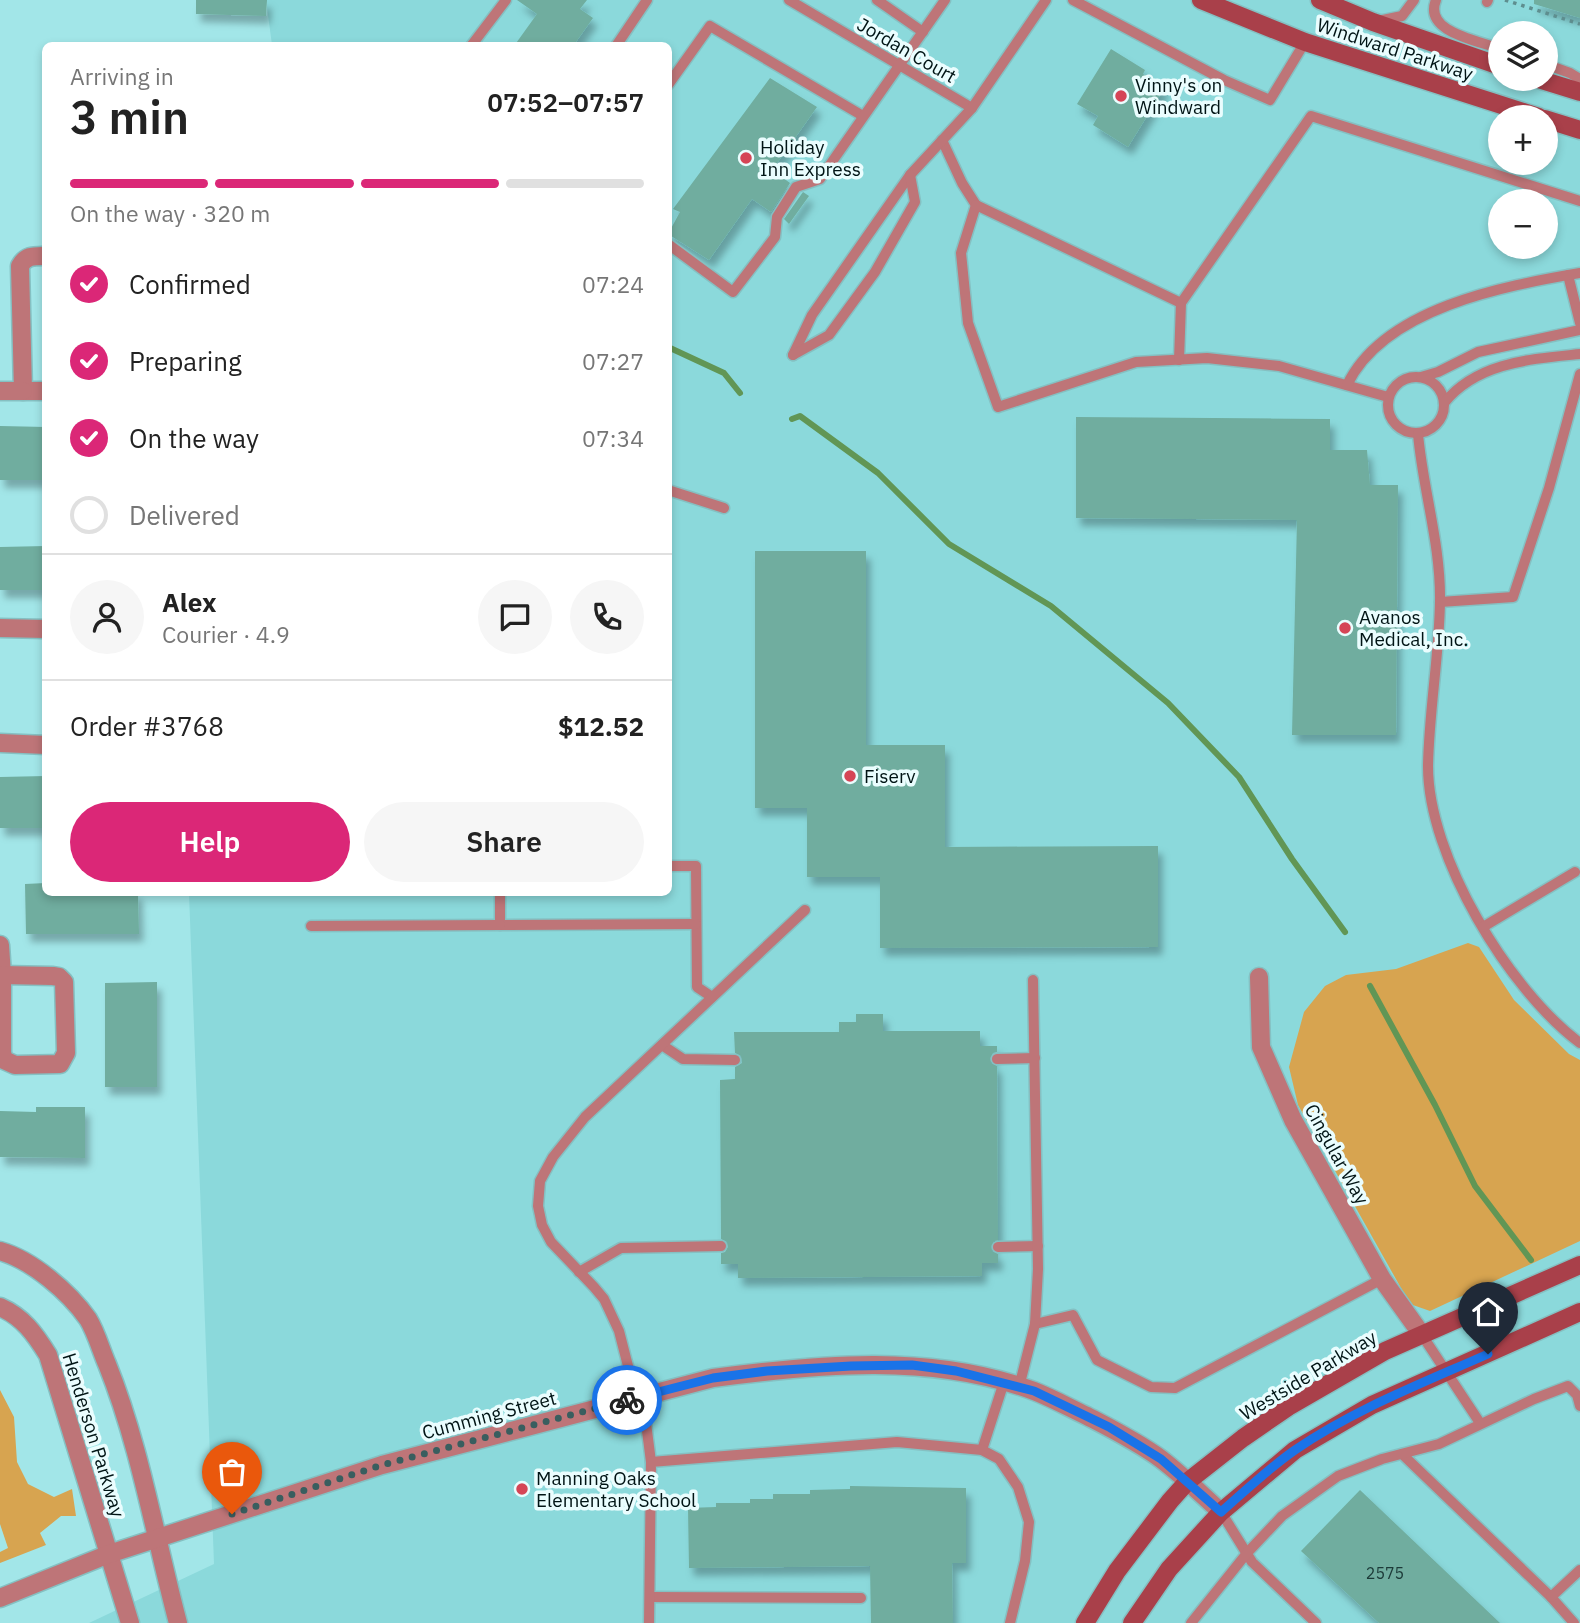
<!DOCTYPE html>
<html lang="en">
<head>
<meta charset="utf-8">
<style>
	:root { --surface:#fff; --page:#f6f6f6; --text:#222; --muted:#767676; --line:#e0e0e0; --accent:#db2777 }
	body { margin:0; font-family:"IBM Plex Sans",sans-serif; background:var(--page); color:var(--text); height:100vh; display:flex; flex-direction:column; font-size:26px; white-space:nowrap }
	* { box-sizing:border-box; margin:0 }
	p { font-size:23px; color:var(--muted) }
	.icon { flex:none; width:38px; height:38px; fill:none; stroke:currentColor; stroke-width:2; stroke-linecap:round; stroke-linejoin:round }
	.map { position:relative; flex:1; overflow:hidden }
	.drawer { position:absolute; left:42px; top:42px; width:630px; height:854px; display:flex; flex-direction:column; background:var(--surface); border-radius:10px; box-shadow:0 4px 10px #0003 }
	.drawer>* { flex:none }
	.buttons { position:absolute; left:1488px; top:21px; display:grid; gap:14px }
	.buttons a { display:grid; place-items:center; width:70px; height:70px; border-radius:50%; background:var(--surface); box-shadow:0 4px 10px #0003; font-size:35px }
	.pin { position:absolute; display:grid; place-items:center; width:60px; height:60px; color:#fff; margin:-72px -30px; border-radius:50% 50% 50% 0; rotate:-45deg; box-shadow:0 0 7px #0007 }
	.pin .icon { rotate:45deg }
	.courier { position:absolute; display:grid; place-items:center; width:70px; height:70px; margin:-35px; border:5px solid #1a73e8; border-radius:50%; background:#fff; color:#222; box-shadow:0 2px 9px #0007 }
	.headline em { font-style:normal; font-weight:600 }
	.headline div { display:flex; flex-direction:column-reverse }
	.headline { display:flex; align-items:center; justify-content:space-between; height:119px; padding:0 28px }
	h1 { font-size:46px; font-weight:600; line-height:52px }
	.bar { display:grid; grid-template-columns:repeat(4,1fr); gap:10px 7px; align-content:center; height:84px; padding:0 28px }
	.bar i { height:9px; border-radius:5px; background:var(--line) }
	.bar .on { background:var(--accent) }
	.bar p { grid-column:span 4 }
	.line { display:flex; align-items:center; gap:18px; padding:0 28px; border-top:2px solid var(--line) }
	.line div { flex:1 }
	.round { display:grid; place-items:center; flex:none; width:74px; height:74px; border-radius:37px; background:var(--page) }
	ol { padding:0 28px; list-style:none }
	li { display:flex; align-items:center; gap:21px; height:77px }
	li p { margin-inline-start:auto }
	li .icon { padding:7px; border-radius:50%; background:var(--accent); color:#fff; stroke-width:4 }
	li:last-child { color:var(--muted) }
	li i { width:38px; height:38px; border:4px solid var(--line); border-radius:50% }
	.cta { display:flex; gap:14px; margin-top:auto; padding:14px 28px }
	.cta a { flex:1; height:80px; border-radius:42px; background:var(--accent); color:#fff; font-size:28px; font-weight:600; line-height:80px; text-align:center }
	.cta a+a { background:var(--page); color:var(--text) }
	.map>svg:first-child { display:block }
	.built { fill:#8bd9db; fill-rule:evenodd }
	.green { fill:#d7a450 }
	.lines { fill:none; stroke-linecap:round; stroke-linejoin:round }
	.stream { stroke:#619655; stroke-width:6 }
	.building { fill:#6fad9f; filter:url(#shadow) }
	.service-casing { stroke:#85c0c2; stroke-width:13 }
	.minor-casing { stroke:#85c0c2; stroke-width:21 }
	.secondary-casing { stroke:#85c0c2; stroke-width:21 }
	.path { stroke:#5e8e8f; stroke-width:3.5; stroke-dasharray:3.5 5; stroke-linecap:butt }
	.service { stroke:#be7578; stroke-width:10 }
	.minor { stroke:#be7578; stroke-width:18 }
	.secondary { stroke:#a9404a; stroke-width:18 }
	.done { stroke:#395e5f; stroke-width:7; stroke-dasharray:0 12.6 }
	.route { stroke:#1a73e8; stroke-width:9 }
	.poi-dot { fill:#d54556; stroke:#eafdfe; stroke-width:2.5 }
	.labels { text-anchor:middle; stroke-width:7; stroke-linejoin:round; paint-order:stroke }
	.number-label { font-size:16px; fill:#1c3a38 }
	.street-label { font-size:19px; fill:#001415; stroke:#eafdfe }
	.poi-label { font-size:19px; fill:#001415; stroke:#eafdfe; text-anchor:start }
</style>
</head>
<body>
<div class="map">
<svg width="1580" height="1623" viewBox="0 0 1580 1623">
	<defs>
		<filter id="shadow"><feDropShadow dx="4.5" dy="8" stdDeviation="3.5" flood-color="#0004"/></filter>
	</defs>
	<rect width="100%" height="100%" fill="#a2e6e8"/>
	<path class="built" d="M 266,0 L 1580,0 L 1580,1623 L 89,1623 L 214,1564 L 189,893 L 668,892 L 668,46 L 272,45 ZM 1500,33 L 1545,33 L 1545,79 L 1500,79 ZM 1500,117 L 1545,117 L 1545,163 L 1500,163 ZM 1500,201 L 1545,201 L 1545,247 L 1500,247 Z"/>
	<g class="green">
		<path d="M 1468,943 L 1479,947 L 1514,1000 L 1569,1054 L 1580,1060 L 1580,1241 L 1430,1311 L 1410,1304 L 1298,1105 L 1289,1067 L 1304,1012 L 1325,986 L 1346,975 L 1396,969 Z"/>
		<path d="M 0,1390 L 14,1417 L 17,1462 L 28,1484 L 54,1497 L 72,1489 L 76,1516 L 61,1516 L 40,1533 L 46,1545 L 0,1563 L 0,1552 L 8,1548 L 0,1524 Z"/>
	</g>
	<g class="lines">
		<g class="stream">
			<path d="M 668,347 L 724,373 L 740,393"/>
			<path d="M 792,419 L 800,416 L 878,473 L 949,544 L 1051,606 L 1168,703 L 1239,777 L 1292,859 L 1345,932"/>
			<path d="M 1370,986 L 1435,1105 L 1475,1186 L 1531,1260"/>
		</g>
	</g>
	<g class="building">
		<path d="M 196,0 L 267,0 L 266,16 L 196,14 Z"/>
		<path d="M 517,0 L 587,0 L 580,9 L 593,18 L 573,46 L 514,46 L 537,14 Z"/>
		<path d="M 1534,0 L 1580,0 L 1580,18 L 1534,4 Z"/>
		<path d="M 1111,49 L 1145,70 L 1143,74 L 1165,87 L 1128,147 L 1093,125 L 1098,116 L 1077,104 Z"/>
		<path d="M 770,78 L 817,107 L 772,170 L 790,183 L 771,212 L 752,199 L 709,260 L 668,234 L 680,212 L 673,209 Z"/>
		<path d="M 803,192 L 809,196 L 789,224 L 784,219 Z"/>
		<path d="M 1076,417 L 1330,419 L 1330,450 L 1367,450 L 1370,485 L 1398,485 L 1396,735 L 1292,735 L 1297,520 L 1076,518 Z"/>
		<path d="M 0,426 L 46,427 L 46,480 L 0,480 Z"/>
		<path d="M 46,546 L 46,590 L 0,590 L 0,547 Z"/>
		<path d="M 755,551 L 866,551 L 866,745 L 945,745 L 945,847 L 1158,846 L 1158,947 L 880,948 L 880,877 L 807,877 L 807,808 L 755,808 Z"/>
		<path d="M 46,776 L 46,828 L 0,828 L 0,777 Z"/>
		<path d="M 46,883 L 46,892 L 138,892 L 139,934 L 26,934 L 25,884 Z"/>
		<path d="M 157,982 L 157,1087 L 105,1087 L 105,983 Z"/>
		<path d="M 856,1014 L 883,1014 L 883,1031 L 980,1031 L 980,1046 L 997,1046 L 997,1052 L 993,1053 L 990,1059 L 991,1063 L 997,1066 L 998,1240 L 994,1241 L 991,1247 L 992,1251 L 998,1254 L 998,1263 L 982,1263 L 982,1276 L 738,1278 L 738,1264 L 721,1264 L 721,1253 L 725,1252 L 728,1247 L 727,1242 L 721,1239 L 720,1080 L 735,1079 L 735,1067 L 742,1063 L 741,1056 L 735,1053 L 734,1032 L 839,1032 L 839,1022 L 856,1022 Z"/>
		<path d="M 36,1107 L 85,1107 L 85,1158 L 0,1157 L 0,1111 L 36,1112 Z"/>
		<path d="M 850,1486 L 966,1488 L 966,1563 L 952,1563 L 953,1623 L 871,1623 L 870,1566 L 689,1568 L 688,1508 L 716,1507 L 716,1503 L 750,1503 L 750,1499 L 773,1499 L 773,1494 L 810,1494 L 810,1490 L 850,1489 Z"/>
		<path d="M 1360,1490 L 1500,1623 L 1379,1623 L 1301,1551 Z"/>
	</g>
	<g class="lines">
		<g class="service-casing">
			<g id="service">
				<path d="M 789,0 L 972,108"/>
				<path d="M 877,0 L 923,32"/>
				<path d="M 1073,0 L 1224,80 L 1270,100 L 1305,42"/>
				<path d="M 1436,0 C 1423,32 1477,40 1500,49"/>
				<path d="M 1487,2 L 1488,0"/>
				<path d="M 1378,21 L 1402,16 L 1414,0"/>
				<path d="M 471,46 L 506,0"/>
				<path d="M 616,46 L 647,0"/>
				<path d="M 1545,64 L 1570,73 L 1580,79"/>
				<path d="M 668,85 L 710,26 L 863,116"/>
				<path d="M 942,140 L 962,183 L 976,205"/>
				<path d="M 668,244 L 733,292 L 775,237 L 777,217 L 796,187 L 820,179 L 945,0"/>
				<path d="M 1568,275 L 1580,323"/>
				<path d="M 1181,303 L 976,205 L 961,253 L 968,323 L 998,407 L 1136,362 L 1207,358 L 1279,366 L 1388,397"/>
				<path d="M 793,355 L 812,315 L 910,175 L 972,108 L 1046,0"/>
				<path d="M 793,355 L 829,335 L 875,272 L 915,202 L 910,175"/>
				<path d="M 1179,360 L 1181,303 L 1311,116 L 1580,201"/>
				<circle cx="1416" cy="405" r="28"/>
				<path d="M 1421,377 L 1438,372 L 1478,352 L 1580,330"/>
				<path d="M 1347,385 C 1384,308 1504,286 1580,273"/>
				<path d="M 1444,403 C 1477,362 1531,359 1580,354"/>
				<path d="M 1418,434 C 1423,490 1441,545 1440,602 C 1439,657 1429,712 1428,766 C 1428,857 1509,990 1580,1043"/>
				<path d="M 668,490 L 724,508"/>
				<path d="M 1440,602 L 1513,597 L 1549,488 L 1580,374"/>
				<path d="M 668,866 L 696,866 L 697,987 L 712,997"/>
				<path d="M 500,892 L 500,925 L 696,924"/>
				<path d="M 311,926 L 500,925"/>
				<path d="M 1483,927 L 1575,872"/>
				<path d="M 662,1045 L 683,1059 L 735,1060"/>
				<path d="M 997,1059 L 1035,1058"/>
				<path d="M 998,1247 L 1038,1246"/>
				<path d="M 579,1272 L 621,1248 L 721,1246"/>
				<path d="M 1035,1324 L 1073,1315 L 1097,1360 L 1151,1387 L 1175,1388 L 1382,1279"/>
				<path d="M 1422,1335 L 1480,1423"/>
				<path d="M 1019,1387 L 1035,1324 L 1038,1269 L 1033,980"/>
				<path d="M 982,1450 L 1004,1382"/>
				<path d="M 1402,1454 L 1551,1597 L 1574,1623"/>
				<path d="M 651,1462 L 646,1423 L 636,1397 L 619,1331 L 604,1299 L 594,1287 L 551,1242 L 542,1225 L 538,1206 L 540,1181 L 553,1157 L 585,1117 L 805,910"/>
				<path d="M 1221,1512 L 1252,1562 L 1316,1623"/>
				<path d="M 650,1597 L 861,1598"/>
				<path d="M 1551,1597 L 1580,1570"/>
				<path d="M 649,1623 L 651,1462 L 897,1442 L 982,1450 L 999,1459 L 1018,1487 L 1029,1522 L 1025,1561 L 1010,1623"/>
				<path d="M 1191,1623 L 1247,1553 L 1282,1516 L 1338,1476 L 1382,1459 L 1439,1444 L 1534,1399 L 1568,1386 L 1577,1395 L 1580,1406"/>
			</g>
		</g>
		<g class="minor-casing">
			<g id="minor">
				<path d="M 46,256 C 34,256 26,255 20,266 L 23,391 L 46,391"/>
				<path d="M 0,391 L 23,391"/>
				<path d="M 0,628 L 46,629"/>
				<path d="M 0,743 L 46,745"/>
				<path d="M 0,945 L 2,975"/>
				<path d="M 2,975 L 53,976 L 59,977 L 64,982 L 66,1053 L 60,1064 L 15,1065 L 4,1060 L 2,1053 Z"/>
				<path d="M 1259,977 L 1261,1047 L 1293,1120 L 1382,1279 L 1422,1335"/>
				<path d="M 0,1251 C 32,1260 69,1292 88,1319 C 96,1332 101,1350 107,1364 C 140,1446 155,1537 178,1623"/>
				<path d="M 0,1307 C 23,1317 35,1334 48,1355 L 130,1623"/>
				<path d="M 0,1598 L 109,1554 L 382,1465 L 713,1378 C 819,1364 932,1353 1034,1391 C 1052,1398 1070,1408 1087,1416 C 1112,1429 1138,1442 1161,1459 C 1182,1475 1201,1494 1221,1512"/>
			</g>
		</g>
		<g class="secondary-casing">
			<g id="secondary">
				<path d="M 1201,0 L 1305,42 L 1539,117"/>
				<path d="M 1320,0 L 1373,22 L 1500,66"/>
				<path d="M 1538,79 L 1580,92"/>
				<path d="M 1545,119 L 1580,130"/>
				<path d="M 1085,1623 L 1117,1571 L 1170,1501 L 1187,1482 L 1243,1438 L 1288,1407 L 1385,1351 L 1580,1265"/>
				<path d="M 1132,1623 L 1169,1569 L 1221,1512 L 1295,1450 L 1372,1405 L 1580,1312"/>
			</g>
		</g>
		<path class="path" d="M 1505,0 L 1580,24"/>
		<use href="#service" class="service"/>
		<use href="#minor" class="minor"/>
		<use href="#secondary" class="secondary"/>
	</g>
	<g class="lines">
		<path class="done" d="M 232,1514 L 382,1465 L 627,1400"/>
		<path class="route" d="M 627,1400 L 713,1378 L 767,1371 L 851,1366 L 912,1365 L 956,1371 L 1034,1391 L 1109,1427 L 1161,1459 L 1221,1512 C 1245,1491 1269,1468 1295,1450 C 1355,1409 1423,1383 1488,1354"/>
	</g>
	<g class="poi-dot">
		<circle cx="1121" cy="96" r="7"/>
		<circle cx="746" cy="158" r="7"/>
		<circle cx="1345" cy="628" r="7"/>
		<circle cx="850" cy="776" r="7"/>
		<circle cx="522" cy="1489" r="7"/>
	</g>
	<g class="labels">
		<g class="number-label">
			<text x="1385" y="1579">2575</text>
		</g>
		<g class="street-label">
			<text transform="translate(1395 49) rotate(18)" y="7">Windward Parkway</text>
			<text transform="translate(907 50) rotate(30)" y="7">Jordan Court</text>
			<text transform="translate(1337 1154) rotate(61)" y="7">Cingular Way</text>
			<text transform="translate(1308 1375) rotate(-31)" y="7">Westside Parkway</text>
			<text transform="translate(489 1415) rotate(-15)" y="7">Cumming Street</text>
			<text transform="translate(94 1435) rotate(73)" y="7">Henderson Parkway</text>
		</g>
		<g class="poi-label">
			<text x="1135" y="92">Vinny's on<tspan x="1135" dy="22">Windward</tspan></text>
			<text x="760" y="154">Holiday<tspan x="760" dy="22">Inn Express</tspan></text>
			<text x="1359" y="624">Avanos<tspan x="1359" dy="22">Medical, Inc.</tspan></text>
			<text x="864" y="783">Fiserv</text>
			<text x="536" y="1485">Manning Oaks<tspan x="536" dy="22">Elementary School</tspan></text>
		</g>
	</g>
</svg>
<div class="buttons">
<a><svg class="icon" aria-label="layers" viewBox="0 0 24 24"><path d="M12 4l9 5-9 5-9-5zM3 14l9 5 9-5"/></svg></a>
<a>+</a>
<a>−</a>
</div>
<div class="pin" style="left:232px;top:1514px;background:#ea580c"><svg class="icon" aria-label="bag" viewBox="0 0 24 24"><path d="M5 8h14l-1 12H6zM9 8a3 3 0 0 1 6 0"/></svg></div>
<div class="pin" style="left:1488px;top:1354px;background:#1f2937"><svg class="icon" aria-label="home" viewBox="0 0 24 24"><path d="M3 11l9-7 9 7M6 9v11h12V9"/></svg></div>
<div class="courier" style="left:627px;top:1400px"><svg class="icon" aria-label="bike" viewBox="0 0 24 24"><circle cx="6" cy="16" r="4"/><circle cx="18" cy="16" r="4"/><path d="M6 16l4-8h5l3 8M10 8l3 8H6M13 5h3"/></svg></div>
<section class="drawer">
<div class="headline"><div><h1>3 min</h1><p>Arriving in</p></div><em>07:52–07:57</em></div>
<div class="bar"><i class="on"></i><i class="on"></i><i class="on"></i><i></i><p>On the way · 320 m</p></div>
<ol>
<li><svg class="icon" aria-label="check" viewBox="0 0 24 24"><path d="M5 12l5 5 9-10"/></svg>Confirmed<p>07:24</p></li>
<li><svg class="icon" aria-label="check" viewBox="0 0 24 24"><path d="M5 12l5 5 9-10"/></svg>Preparing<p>07:27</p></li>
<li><svg class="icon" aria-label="check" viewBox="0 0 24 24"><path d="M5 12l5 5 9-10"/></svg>On the way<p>07:34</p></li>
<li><i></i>Delivered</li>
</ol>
<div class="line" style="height:126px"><a class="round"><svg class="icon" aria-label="person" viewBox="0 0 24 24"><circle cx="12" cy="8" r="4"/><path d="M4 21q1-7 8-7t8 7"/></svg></a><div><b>Alex</b><p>Courier · 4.9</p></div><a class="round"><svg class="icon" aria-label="chat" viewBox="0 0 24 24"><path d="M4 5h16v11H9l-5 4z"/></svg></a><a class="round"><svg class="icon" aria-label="phone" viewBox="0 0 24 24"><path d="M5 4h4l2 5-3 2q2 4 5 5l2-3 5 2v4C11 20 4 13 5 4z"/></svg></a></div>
<div class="line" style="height:91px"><div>Order #3768</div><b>$12.52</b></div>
<div class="cta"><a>Help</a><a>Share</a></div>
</section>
</div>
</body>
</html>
